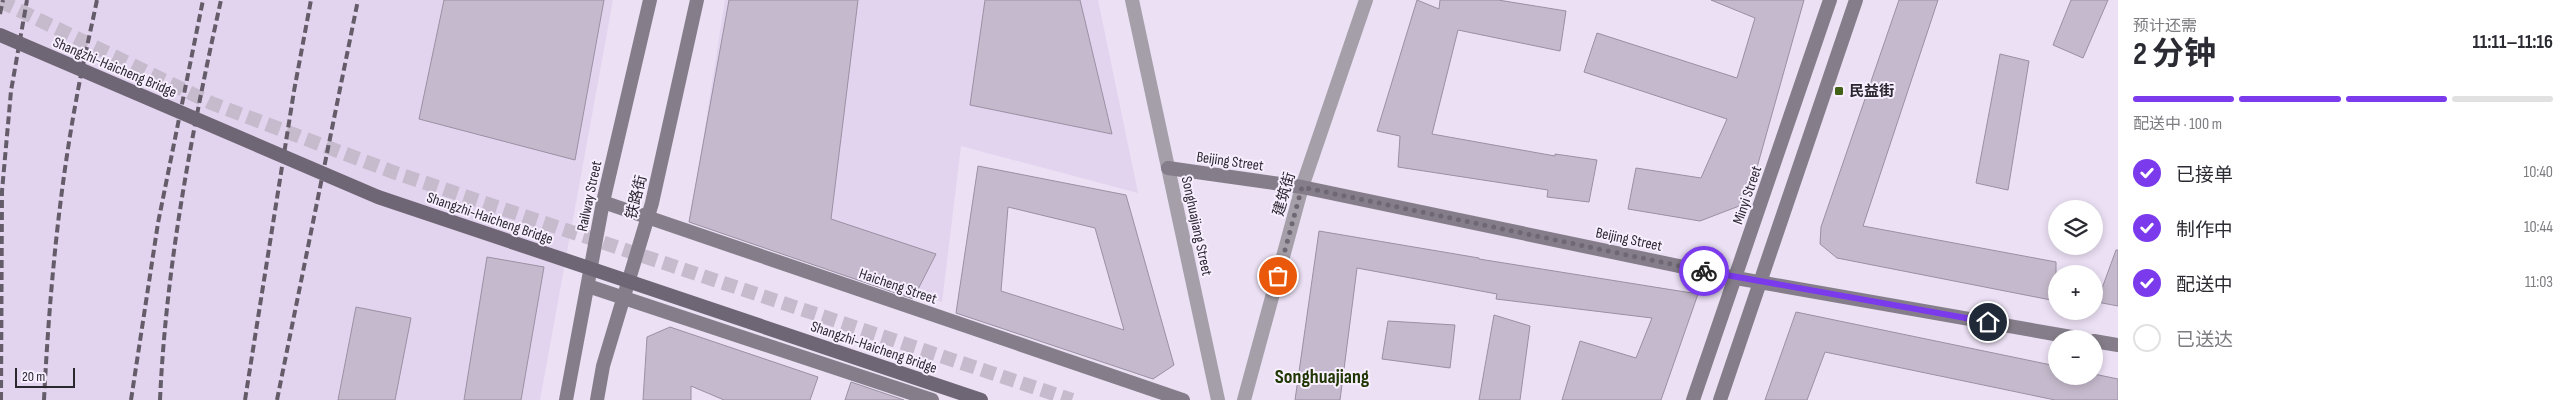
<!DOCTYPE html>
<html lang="zh">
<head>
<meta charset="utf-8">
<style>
	:root { --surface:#fff; --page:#f7f7f7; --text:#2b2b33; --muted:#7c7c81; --line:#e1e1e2; --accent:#7c3aed }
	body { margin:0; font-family:"Sofia Sans Condensed","Noto Sans SC",sans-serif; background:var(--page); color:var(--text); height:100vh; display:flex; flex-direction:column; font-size:19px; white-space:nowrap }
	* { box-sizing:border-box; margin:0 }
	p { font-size:16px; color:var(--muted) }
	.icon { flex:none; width:28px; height:28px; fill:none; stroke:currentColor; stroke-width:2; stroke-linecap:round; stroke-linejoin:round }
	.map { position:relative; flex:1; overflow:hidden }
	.details { display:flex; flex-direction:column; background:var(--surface); width:450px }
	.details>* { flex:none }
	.tools { position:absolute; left:2048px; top:200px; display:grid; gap:10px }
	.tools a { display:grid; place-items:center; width:55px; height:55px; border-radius:50%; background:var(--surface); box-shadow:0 2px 8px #0003; font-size:25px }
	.scale { position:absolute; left:15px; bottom:12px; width:60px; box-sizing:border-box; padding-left:5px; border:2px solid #2b272f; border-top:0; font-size:14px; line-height:18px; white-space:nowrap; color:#2b272f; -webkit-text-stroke:4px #f7eeff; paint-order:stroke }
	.pin { position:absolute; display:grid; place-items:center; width:42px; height:42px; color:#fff; margin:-21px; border:2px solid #fff; border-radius:50%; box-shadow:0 1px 5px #0007 }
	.courier { position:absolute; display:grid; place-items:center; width:50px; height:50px; margin:-25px; border:4px solid #7c3aed; border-radius:50%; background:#fff; color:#222; box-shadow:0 1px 6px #0007 }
	.head em { font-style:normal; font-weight:700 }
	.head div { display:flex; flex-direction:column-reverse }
	.head { display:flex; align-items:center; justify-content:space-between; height:85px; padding:0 15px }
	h1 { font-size:32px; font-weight:700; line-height:38px }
	.bar { display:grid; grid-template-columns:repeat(4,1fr); gap:8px 5px; align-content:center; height:60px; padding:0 15px }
	.bar i { height:6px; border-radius:4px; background:var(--line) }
	.bar .active { background:var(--accent) }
	.bar p { grid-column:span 4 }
	ol { padding:0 15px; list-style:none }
	li { display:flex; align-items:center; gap:15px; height:55px }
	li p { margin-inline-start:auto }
	li .icon { padding:5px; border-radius:50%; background:var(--accent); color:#fff; stroke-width:4 }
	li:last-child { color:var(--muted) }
	li i { width:28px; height:28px; border:2px solid var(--line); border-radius:50% }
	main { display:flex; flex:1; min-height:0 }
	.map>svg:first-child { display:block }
	.built { fill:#e2d3ee }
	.building { fill:#c5bacd; stroke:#9a90a3; fill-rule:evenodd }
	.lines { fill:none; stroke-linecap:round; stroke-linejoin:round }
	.primary-tunnel { stroke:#c5bbcd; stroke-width:14; stroke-dasharray:14 7; stroke-linecap:butt }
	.tertiary { stroke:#a49fa8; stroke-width:14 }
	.secondary { stroke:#857e8a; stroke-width:14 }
	.rail { stroke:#645d69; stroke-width:4; stroke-dasharray:8 4; stroke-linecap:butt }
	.primary-bridge { stroke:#6e6675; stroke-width:14 }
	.done { stroke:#6e6874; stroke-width:5; stroke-dasharray:0 9 }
	.route { stroke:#7c3aed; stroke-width:6 }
	.poi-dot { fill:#406116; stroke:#f7eeff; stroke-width:2 }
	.labels { text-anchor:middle; stroke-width:4; stroke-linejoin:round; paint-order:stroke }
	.street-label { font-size:15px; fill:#2b272f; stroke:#f7eeff }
	.poi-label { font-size:15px; font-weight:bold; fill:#2b272f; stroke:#f7eeff; text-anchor:start }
	.district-label { font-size:20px; font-weight:bold; fill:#213703; stroke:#f7eeff }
</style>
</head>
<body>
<main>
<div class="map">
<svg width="2118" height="400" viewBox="0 0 2118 400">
	<rect width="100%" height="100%" fill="#ebe0f4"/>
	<g class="built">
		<path d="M 0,0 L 613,0 L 540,400 L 0,400 Z"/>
		<path d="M 725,0 L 1098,0 L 1138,193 L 961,146 L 942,302 L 691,217 Z"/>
	</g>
	<g class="building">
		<path d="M 444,0 L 604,0 L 575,160 L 419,119 Z"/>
		<path d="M 729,0 L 858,0 L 831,219 L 936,254 L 913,299 L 689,222 Z"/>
		<path d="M 985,0 L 1080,0 L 1112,134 L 970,105 Z"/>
		<path d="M 1417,0 L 1439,9 L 1440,0 L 1498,0 L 1566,11 L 1560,51 L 1458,30 L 1432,134 L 1555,156 L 1555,154 L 1597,160 L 1589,202 L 1547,197 L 1548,190 L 1398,167 L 1400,136 L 1377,131 Z"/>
		<path d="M 1711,0 L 1804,0 L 1747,203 L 1700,221 L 1628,209 L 1636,168 L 1701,178 L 1727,119 L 1584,72 L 1597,33 L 1737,78 L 1755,18 Z"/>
		<path d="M 1899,0 L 1938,0 L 1863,226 L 2056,262 L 2056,301 L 1837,258 L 1820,244 L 1821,227 Z"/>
		<path d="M 2071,0 L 2108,0 L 2083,58 L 2053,45 Z"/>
		<path d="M 2000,54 L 2029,61 L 2008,190 L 1976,183 Z"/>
		<path d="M 978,166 L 1126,195 L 1174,365 L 1153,379 L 956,313 ZM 1008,207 L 1095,228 L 1124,330 L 1001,291 Z"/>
		<path d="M 1319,231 L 1479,258 L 1479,259 L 1698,294 L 1661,400 L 1562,400 L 1580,341 L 1636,358 L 1652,318 L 1496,299 L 1497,294 L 1357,268 L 1340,400 L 1295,400 Z"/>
		<path d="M 2116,250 L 2118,250 L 2118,306 L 2097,302 Z"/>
		<path d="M 487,257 L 544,267 L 521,400 L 464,400 Z"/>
		<path d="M 356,307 L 411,318 L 395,400 L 338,400 Z"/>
		<path d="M 1796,312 L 2056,366 L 2056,376 L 2094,376 L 2094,374 L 2118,379 L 2118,400 L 2055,400 L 1825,352 L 1807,400 L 1765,400 Z"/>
		<path d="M 1494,315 L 1530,326 L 1520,400 L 1479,400 Z"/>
		<path d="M 1388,321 L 1455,325 L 1450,368 L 1382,359 Z"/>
		<path d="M 670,327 L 818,377 L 810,400 L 724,400 L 691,386 L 691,400 L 643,400 L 647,337 Z"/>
		<path d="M 851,382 L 904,400 L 845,400 Z"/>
	</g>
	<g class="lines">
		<path class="primary-tunnel" d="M 0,1 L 211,103 L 393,172 L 1072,400"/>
		<g class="tertiary">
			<path d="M 1132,0 L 1218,400"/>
			<path d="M 1244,400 L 1302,187 L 1366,0"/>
		</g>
		<g class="secondary">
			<path d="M 1168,168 L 1302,187 L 1736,278 L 2083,339"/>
			<path d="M 603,202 L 1183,400"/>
			<path d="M 588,286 L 932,400"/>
			<path d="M 2094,341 L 2118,345"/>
			<path d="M 566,400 L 603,202 L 650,0"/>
			<path d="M 597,400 L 603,366 L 652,203 L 697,0"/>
			<path d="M 1693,400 L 1830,0"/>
			<path d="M 1720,400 L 1856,0"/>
		</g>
		<g class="rail">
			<path d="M 0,14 L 3,0"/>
			<path d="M 1,400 L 2,191 L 11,91 L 27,0"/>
			<path d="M 44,400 C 49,300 58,199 76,101 C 82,67 90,34 97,0"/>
			<path d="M 131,400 L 158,223 L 203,0"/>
			<path d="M 160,400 C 166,265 192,131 221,0"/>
			<path d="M 245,400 L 294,91 L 311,0"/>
			<path d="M 277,400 L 358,0"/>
		</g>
		<path class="primary-bridge" d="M 0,35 L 378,197 L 981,400"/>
	</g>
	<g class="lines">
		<path class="done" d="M 1278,276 L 1302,187 L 1704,271"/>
		<path class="route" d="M 1704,271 L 1988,322"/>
	</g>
	<rect class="poi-dot" x="1834" y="86" width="10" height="10" rx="2.5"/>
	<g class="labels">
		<g class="street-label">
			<text transform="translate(115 67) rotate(23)" y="5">Shangzhi-Haicheng Bridge</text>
			<text transform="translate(1230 161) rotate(8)" y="5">Beijing Street</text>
			<text transform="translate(1284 194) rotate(-74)" y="5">建筑街</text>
			<text transform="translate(1747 195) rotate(-71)" y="5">Minyi Street</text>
			<text transform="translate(589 196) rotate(-78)" y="5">Railway Street</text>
			<text transform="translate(636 197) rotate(-76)" y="5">铁路街</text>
			<text transform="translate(490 218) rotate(19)" y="5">Shangzhi-Haicheng Bridge</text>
			<text transform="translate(1197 226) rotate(78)" y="5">Songhuajiang Street</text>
			<text transform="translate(1629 239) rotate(12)" y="5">Beijing Street</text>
			<text transform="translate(898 286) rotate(19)" y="5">Haicheng Street</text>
			<text transform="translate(874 347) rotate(19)" y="5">Shangzhi-Haicheng Bridge</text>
		</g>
		<g class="poi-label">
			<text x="1849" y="96">民益街</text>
		</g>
		<g class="district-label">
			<text x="1322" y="383">Songhuajiang</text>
		</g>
	</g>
</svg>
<div class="tools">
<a><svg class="icon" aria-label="layers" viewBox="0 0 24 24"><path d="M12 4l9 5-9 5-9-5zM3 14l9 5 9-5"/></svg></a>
<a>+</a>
<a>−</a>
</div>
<div class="scale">20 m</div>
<div class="pin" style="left:1278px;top:276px;background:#ea580c"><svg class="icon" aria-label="bag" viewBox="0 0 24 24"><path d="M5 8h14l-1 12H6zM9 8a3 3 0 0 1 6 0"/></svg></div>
<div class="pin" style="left:1988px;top:322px;background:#1f2937"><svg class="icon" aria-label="home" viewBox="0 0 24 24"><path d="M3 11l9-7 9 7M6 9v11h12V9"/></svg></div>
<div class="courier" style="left:1704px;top:271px"><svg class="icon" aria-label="bike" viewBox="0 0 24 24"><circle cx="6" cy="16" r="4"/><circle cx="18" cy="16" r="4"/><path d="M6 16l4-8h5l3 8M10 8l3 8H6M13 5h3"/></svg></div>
</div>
<section class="details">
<div class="head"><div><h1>2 分钟</h1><p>预计还需</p></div><em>11:11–11:16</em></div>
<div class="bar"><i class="active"></i><i class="active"></i><i class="active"></i><i></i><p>配送中 · 100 m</p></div>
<ol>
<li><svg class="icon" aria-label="check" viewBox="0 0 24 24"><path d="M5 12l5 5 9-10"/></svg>已接单<p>10:40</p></li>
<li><svg class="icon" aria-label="check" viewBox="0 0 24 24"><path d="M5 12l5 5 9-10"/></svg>制作中<p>10:44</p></li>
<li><svg class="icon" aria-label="check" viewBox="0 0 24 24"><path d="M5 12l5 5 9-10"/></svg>配送中<p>11:03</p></li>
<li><i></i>已送达</li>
</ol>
</section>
</main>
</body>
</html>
